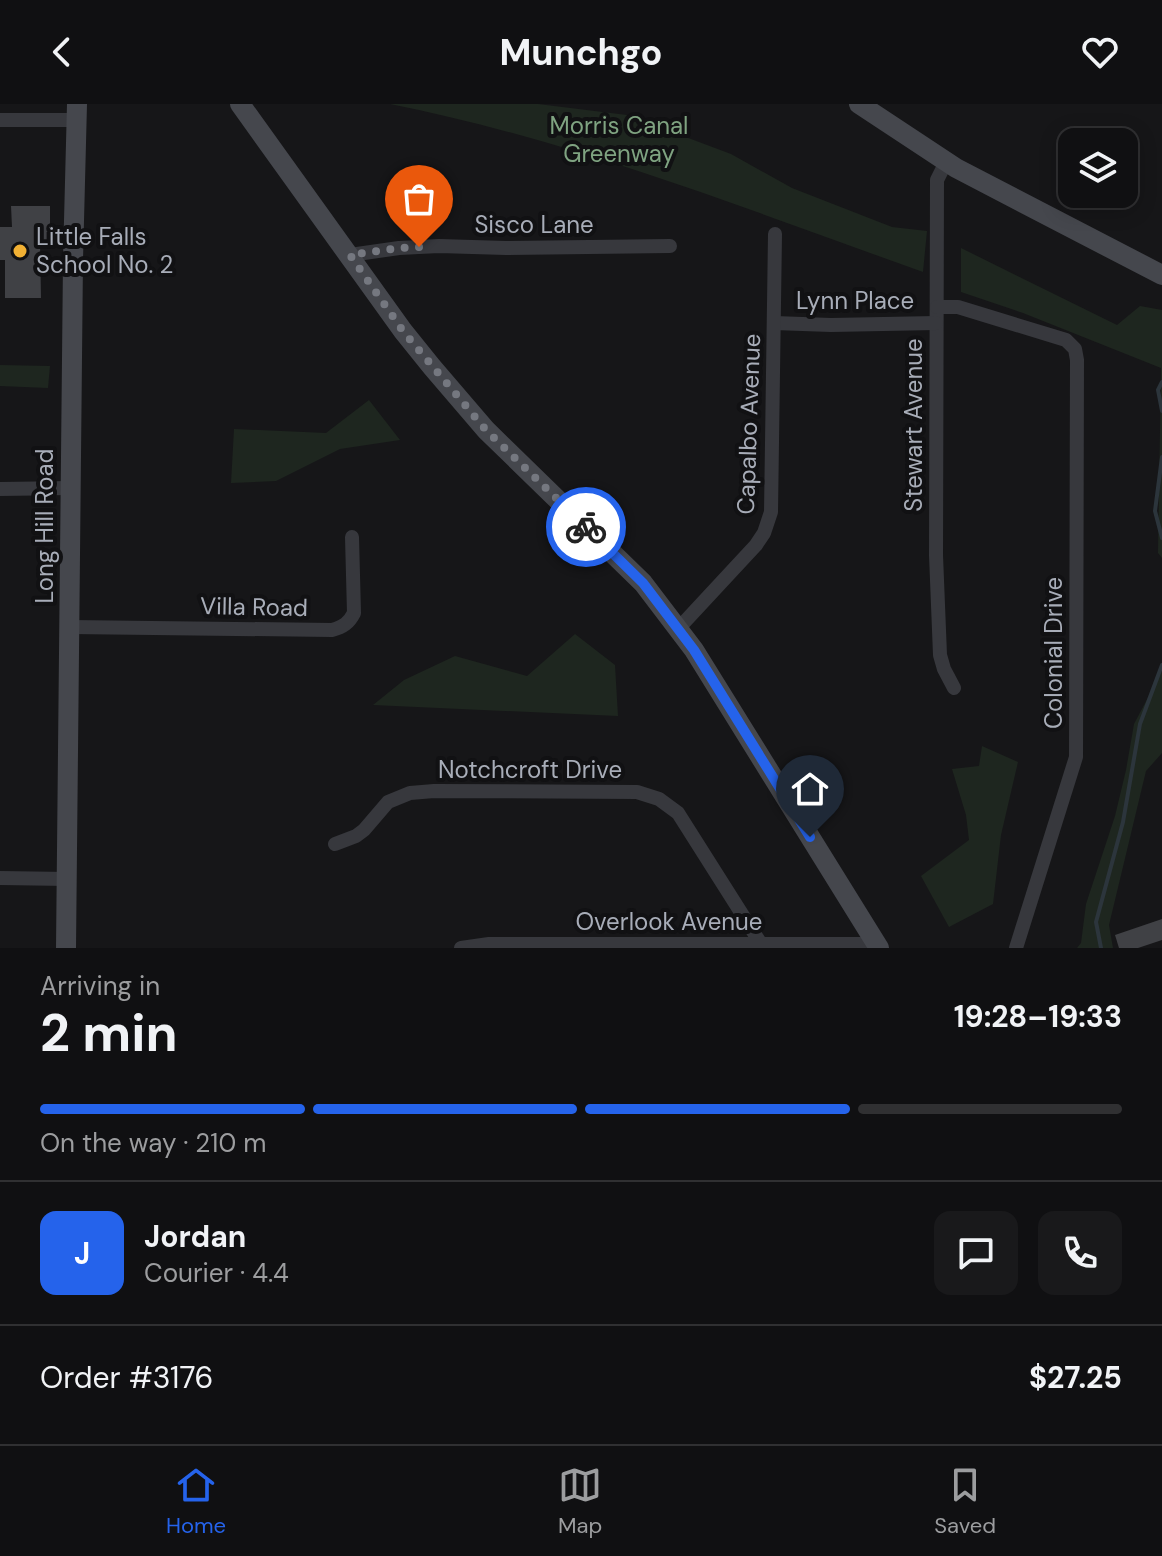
<!DOCTYPE html>
<html lang="en">
<head>
<meta charset="utf-8">
<style>
	:root { --surface:#101012; --page:#19191b; --text:#f1f3f6; --muted:#9c9d9f; --line:#303032; --accent:#2563eb }
	body { margin:0; font-family:"DM Sans",sans-serif; background:var(--page); color:var(--text); height:100vh; display:flex; flex-direction:column; font-size:30px; white-space:nowrap }
	* { box-sizing:border-box; margin:0 }
	p { font-size:26px; color:var(--muted) }
	.icon { flex:none; width:44px; height:44px; fill:none; stroke:currentColor; stroke-width:2; stroke-linecap:round; stroke-linejoin:round }
	.map { position:relative; height:844px; overflow:hidden }
	.side { display:flex; flex-direction:column; background:var(--surface); flex:1 }
	.side>* { flex:none }
	.fabs { position:absolute; left:1058px; top:24px; display:grid; gap:16px }
	.fabs a { display:grid; place-items:center; width:80px; height:80px; border-radius:16px; background:var(--surface); box-shadow:0 4px 20px #0003,0 0 0 2px var(--line); font-size:40px }
	.pin { position:absolute; display:grid; place-items:center; width:68px; height:68px; color:#fff; margin:-82px -34px; border-radius:50% 50% 50% 0; rotate:-45deg; box-shadow:0 0 8px #0007 }
	.pin .icon { rotate:45deg }
	.courier { position:absolute; display:grid; place-items:center; width:80px; height:80px; margin:-40px; border:6px solid #2563eb; border-radius:50%; background:#fff; color:#222; box-shadow:0 2px 10px #0007 }
	.overview em { font-style:normal; font-weight:700 }
	.overview div { display:flex; flex-direction:column-reverse }
	.overview { display:flex; align-items:center; justify-content:space-between; height:136px; padding:0 40px }
	h1 { font-size:52px; font-weight:700; line-height:60px }
	.bar { display:grid; grid-template-columns:repeat(4,1fr); gap:12px 8px; align-content:center; height:96px; padding:0 40px }
	.bar i { height:10px; border-radius:6px; background:var(--line) }
	.bar .current { background:var(--accent) }
	.bar p { grid-column:span 4 }
	.line { display:flex; align-items:center; gap:20px; padding:0 40px; border-top:2px solid var(--line) }
	.line div { flex:1 }
	.round { display:grid; place-items:center; flex:none; width:84px; height:84px; border-radius:16px; background:var(--page) }
	header { display:flex; justify-content:space-between; align-items:center; height:104px; padding:0 40px; background:var(--surface); font-size:36px; font-weight:700 }
	.menu { display:flex; justify-content:space-around; align-items:center; height:112px; border-top:2px solid var(--line); background:var(--surface); font-size:22px; color:var(--muted) }
	.menu a { display:grid; justify-items:center; gap:4px }
	.menu .current { color:var(--accent) }
	.map>svg:first-child { display:block }
	.green { fill:#1e261f }
	.lines { fill:none; stroke-linecap:round; stroke-linejoin:round }
	.stream { stroke:#2c353c; stroke-width:4 }
	.building { fill:#404145 }
	.street { stroke:#37383d; stroke-width:14 }
	.secondary { stroke:#45474d; stroke-width:20 }
	.done { stroke:#757880; stroke-width:8; stroke-dasharray:0 14.4 }
	.route { stroke:#2563eb; stroke-width:10 }
	.poi-dot { fill:#f2b134; stroke:#111113; stroke-width:3 }
	.labels { text-anchor:middle; stroke-width:8; stroke-linejoin:round; paint-order:stroke }
	.park-label { font-size:24px; fill:#7fa381; stroke:#111113 }
	.street-label { font-size:24px; fill:#a8adb8; stroke:#111113 }
	.poi-label { font-size:24px; fill:#a8adb8; stroke:#111113; text-anchor:start }
</style>
</head>
<body>
<header><svg class="icon" aria-label="back" viewBox="0 0 24 24"><path d="M15 5l-7 7 7 7"/></svg>Munchgo<svg class="icon" aria-label="heart" viewBox="0 0 24 24"><path d="M12 20l-8-8c-3-5 5-10 8-4 3-6 11-1 8 4z"/></svg></header>
<div class="map">
<svg width="1162" height="844" viewBox="0 0 1162 844">
	<rect width="100%" height="100%" fill="#161618"/>
	<g class="green">
		<path d="M 390,0 L 538,0 L 627,11 L 731,50 L 792,84 L 892,123 L 927,127 L 923,168 C 749,106 572,36 390,0 Z"/>
		<path d="M 961,144 L 1117,221 L 1140,202 L 1162,206 L 1162,454 L 1158,449 L 1161,264 L 1023,209 L 961,188 Z"/>
		<path d="M 0,261 L 50,262 L 48,284 L 0,282 Z"/>
		<path d="M 369,296 L 400,336 L 340,345 L 276,377 L 231,379 L 234,325 L 326,329 Z"/>
		<path d="M 575,530 L 615,561 L 618,612 L 373,601 L 404,576 L 455,552 L 527,572 Z"/>
		<path d="M 1162,567 L 1162,649 L 1146,667 L 1109,821 L 1113,844 L 1077,844 L 1081,839 L 1086,800 L 1115,712 L 1126,666 L 1134,620 Z"/>
		<path d="M 982,642 L 1018,658 L 1001,731 L 993,800 L 949,823 L 921,772 L 969,736 L 966,711 L 952,665 L 979,662 Z"/>
	</g>
	<g class="lines">
		<g class="stream">
			<path d="M 1162,278 L 1158,286 L 1162,307"/>
			<path d="M 1162,353 L 1155,407 L 1162,434"/>
			<path d="M 1101,844 L 1096,818 L 1123,718 L 1140,620 L 1162,561"/>
		</g>
	</g>
	<g class="building">
		<path d="M 11,102 L 50,102 L 50,138 L 40,138 L 41,194 L 5,194 L 5,156 L 0,156 L 0,123 L 12,123 Z"/>
		<path d="M 1162,815 L 1162,836 L 1138,844 L 1119,844 L 1115,831 Z"/>
	</g>
	<g class="lines">
		<g class="street">
			<path d="M 0,16 L 76,16"/>
			<path d="M 946,58 L 937,76 L 936,451 L 940,551 L 944,565 L 954,584"/>
			<path d="M 350,151 L 399,144 L 439,142 L 506,144 L 670,142"/>
			<path d="M 937,203 L 958,203 L 1066,236 L 1075,245 L 1077,256 L 1076,653 L 1016,844"/>
			<path d="M 774,219 L 831,221 L 936,219"/>
			<path d="M 0,385 L 71,384"/>
			<path d="M 70,523 L 332,526 C 343,523 349,519 354,509 L 352,433"/>
			<path d="M 678,525 L 756,441 L 764,429 L 771,408 L 775,130"/>
			<path d="M 335,740 L 356,732 L 364,726 L 388,698 L 410,689 L 434,687 L 637,688 L 659,695 L 678,709 L 761,840"/>
			<path d="M 0,774 L 68,775"/>
			<path d="M 461,844 L 489,840 L 877,840"/>
		</g>
		<g class="secondary">
			<path d="M 240,0 L 403,227 L 432,263 L 486,326 L 643,479 L 694,546 L 879,844"/>
			<path d="M 859,0 L 956,64 L 1162,171"/>
			<path d="M 66,844 L 73,156 L 77,0"/>
		</g>
	</g>
	<g class="lines">
		<path class="done" d="M 419,143 L 399,144 L 350,151 L 403,227 L 486,326 L 586,423"/>
		<path class="route" d="M 586,423 L 643,479 L 694,546 L 810,733"/>
	</g>
	<circle class="poi-dot" cx="20" cy="147" r="8"/>
	<g class="labels">
		<g class="park-label">
			<text x="619" y="30">Morris Canal<tspan x="619" dy="28">Greenway</tspan></text>
		</g>
		<g class="street-label">
			<text x="534" y="129">Sisco Lane</text>
			<text x="855" y="205">Lynn Place</text>
			<text transform="translate(749 320) rotate(-88)" y="8">Capalbo Avenue</text>
			<text transform="translate(914 321) rotate(-90)" y="8">Stewart Avenue</text>
			<text transform="translate(45 422) rotate(-90)" y="8">Long Hill Road</text>
			<text transform="translate(254 503) rotate(1)" y="8">Villa Road</text>
			<text transform="translate(1054 549) rotate(-90)" y="8">Colonial Drive</text>
			<text x="530" y="674">Notchcroft Drive</text>
			<text x="669" y="826">Overlook Avenue</text>
		</g>
		<g class="poi-label">
			<text x="36" y="141">Little Falls<tspan x="36" dy="28">School No. 2</tspan></text>
		</g>
	</g>
</svg>
<div class="fabs">
<a><svg class="icon" aria-label="layers" viewBox="0 0 24 24"><path d="M12 4l9 5-9 5-9-5zM3 14l9 5 9-5"/></svg></a>
</div>
<div class="pin" style="left:419px;top:143px;background:#ea580c"><svg class="icon" aria-label="bag" viewBox="0 0 24 24"><path d="M5 8h14l-1 12H6zM9 8a3 3 0 0 1 6 0"/></svg></div>
<div class="pin" style="left:810px;top:733px;background:#1f2937"><svg class="icon" aria-label="home" viewBox="0 0 24 24"><path d="M3 11l9-7 9 7M6 9v11h12V9"/></svg></div>
<div class="courier" style="left:586px;top:423px"><svg class="icon" aria-label="bike" viewBox="0 0 24 24"><circle cx="6" cy="16" r="4"/><circle cx="18" cy="16" r="4"/><path d="M6 16l4-8h5l3 8M10 8l3 8H6M13 5h3"/></svg></div>
</div>
<section class="side">
<div class="overview"><div><h1>2 min</h1><p>Arriving in</p></div><em>19:28–19:33</em></div>
<div class="bar"><i class="current"></i><i class="current"></i><i class="current"></i><i></i><p>On the way · 210 m</p></div>
<div class="line" style="height:144px"><b class="round" style="background:var(--accent);color:#fff">J</b><div><b>Jordan</b><p>Courier · 4.4</p></div><a class="round"><svg class="icon" aria-label="chat" viewBox="0 0 24 24"><path d="M4 5h16v11H9l-5 4z"/></svg></a><a class="round"><svg class="icon" aria-label="phone" viewBox="0 0 24 24"><path d="M5 4h4l2 5-3 2q2 4 5 5l2-3 5 2v4C11 20 4 13 5 4z"/></svg></a></div>
<div class="line" style="height:104px"><div>Order #3176</div><b>$27.25</b></div>
</section>
<nav class="menu">
<a class="current"><svg class="icon" aria-label="home" viewBox="0 0 24 24"><path d="M3 11l9-7 9 7M6 9v11h12V9"/></svg>Home</a>
<a><svg class="icon" aria-label="map" viewBox="0 0 24 24"><path d="M3 6l6-2 6 2 6-2v14l-6 2-6-2-6 2zM9 4v14M15 6v14"/></svg>Map</a>
<a><svg class="icon" aria-label="saved" viewBox="0 0 24 24"><path d="M7 4h10v16l-5-4-5 4z"/></svg>Saved</a>
</nav>
</body>
</html>
